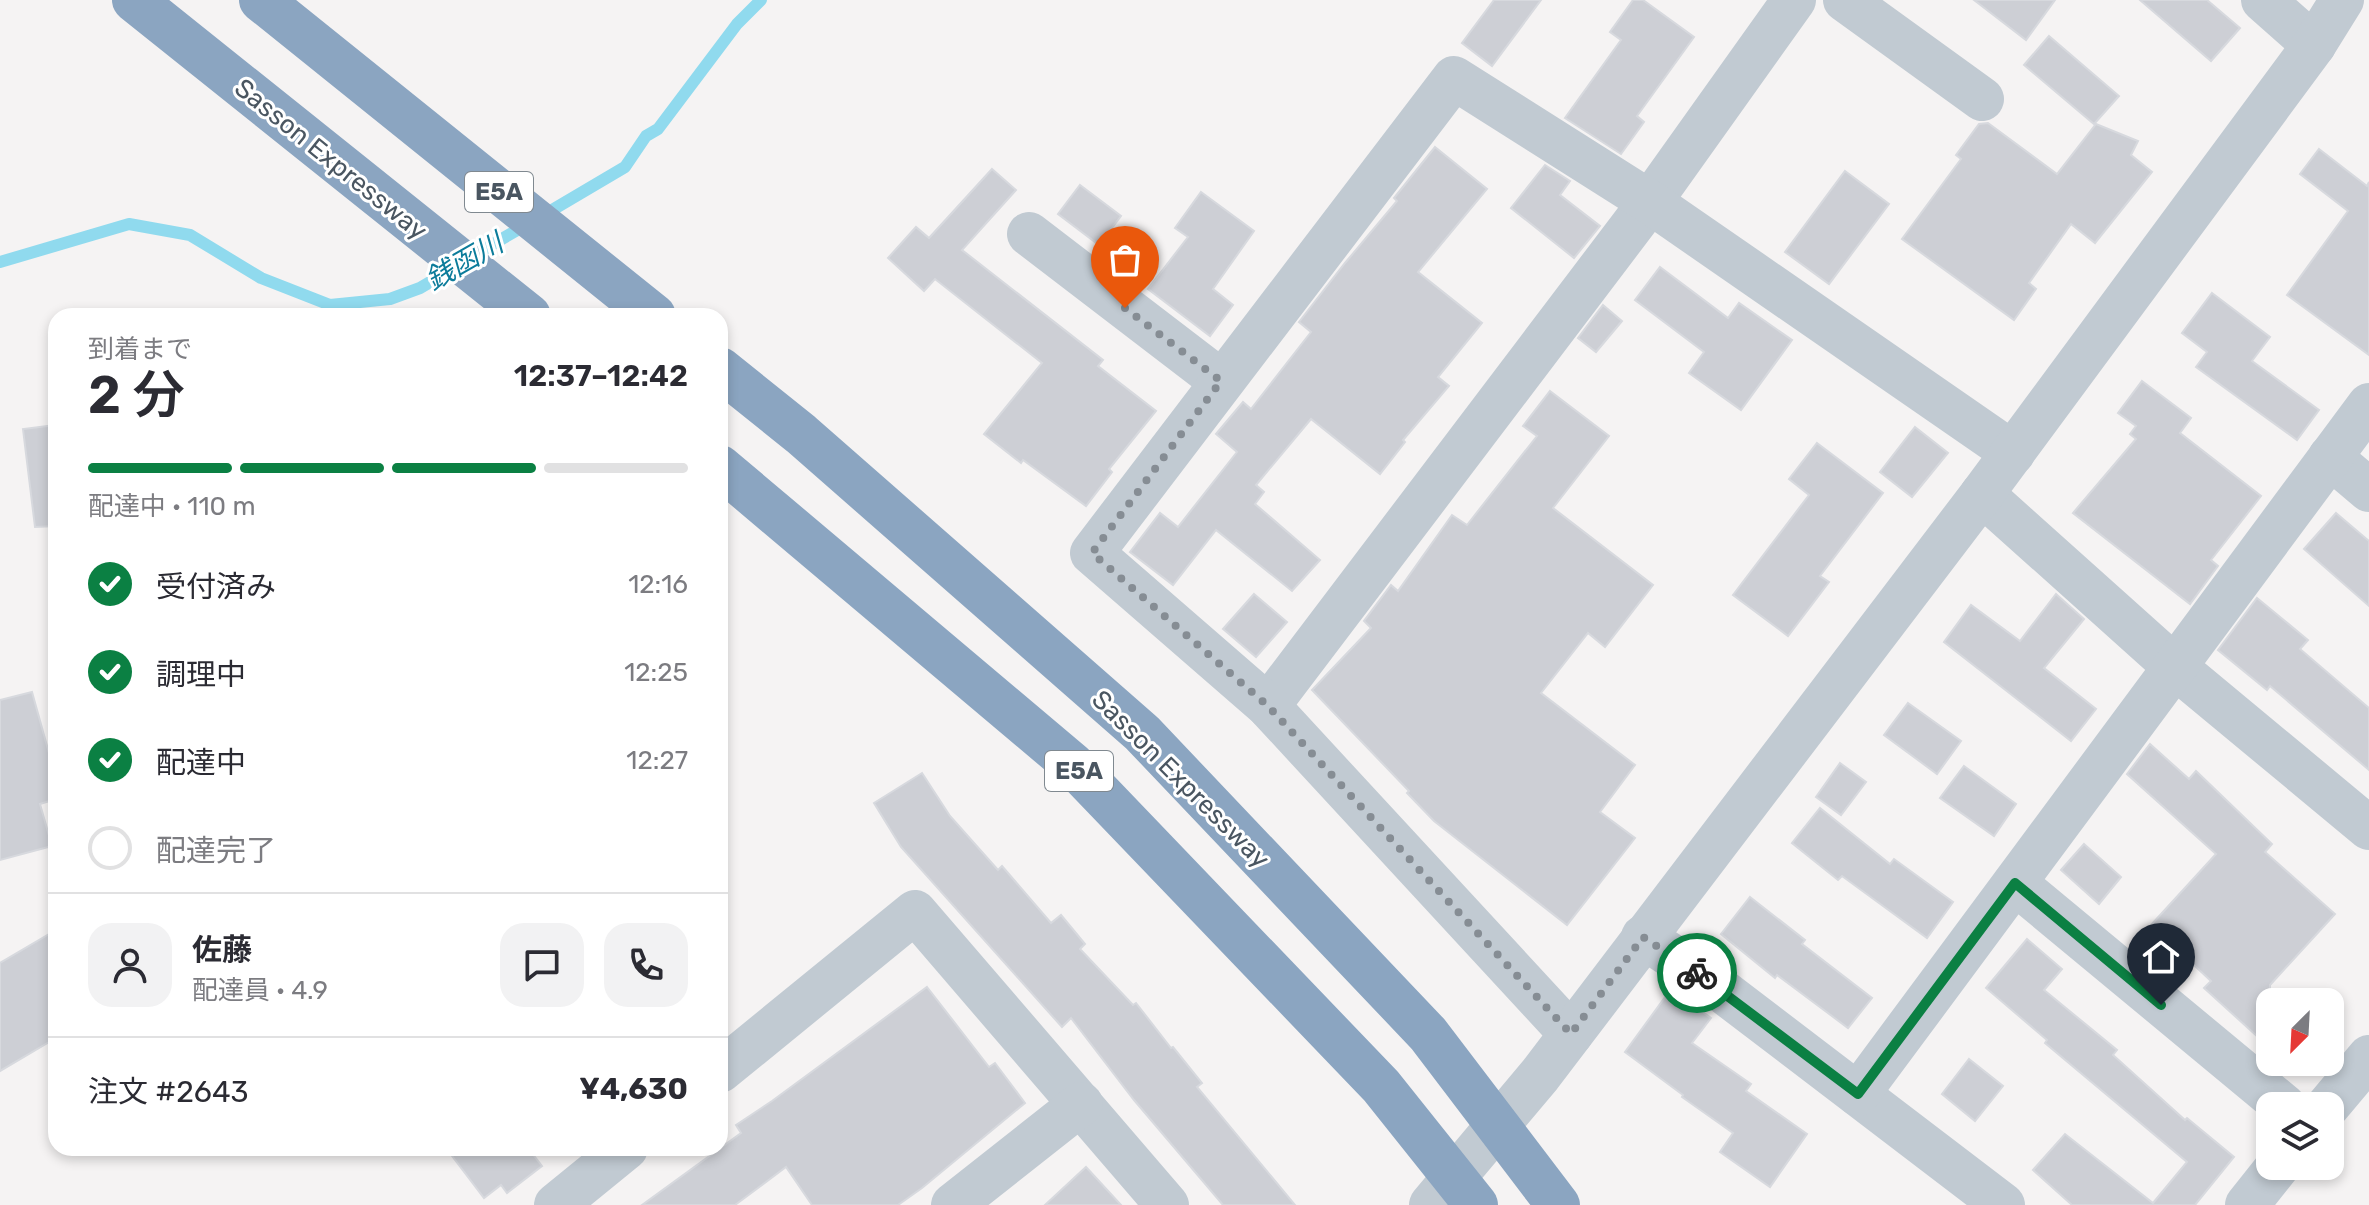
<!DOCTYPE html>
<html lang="ja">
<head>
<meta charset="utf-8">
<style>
	:root { --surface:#fff; --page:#f2f2f3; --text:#2b2b33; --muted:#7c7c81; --line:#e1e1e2; --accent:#0b8043 }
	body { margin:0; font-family:Rubik,"Noto Sans JP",sans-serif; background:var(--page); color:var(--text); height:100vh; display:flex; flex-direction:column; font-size:30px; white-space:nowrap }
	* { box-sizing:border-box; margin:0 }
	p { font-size:26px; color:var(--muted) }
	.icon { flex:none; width:44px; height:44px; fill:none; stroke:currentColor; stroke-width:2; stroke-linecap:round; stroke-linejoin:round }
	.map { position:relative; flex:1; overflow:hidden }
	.side { position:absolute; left:48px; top:308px; width:680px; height:848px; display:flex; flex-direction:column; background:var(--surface); border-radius:24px; box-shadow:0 4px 12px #0003 }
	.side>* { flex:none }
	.needle { width:52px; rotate:204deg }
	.controls { position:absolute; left:2256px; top:988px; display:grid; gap:16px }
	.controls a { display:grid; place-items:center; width:88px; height:88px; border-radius:16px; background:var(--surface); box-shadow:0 4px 12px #0003; font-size:40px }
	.pin { position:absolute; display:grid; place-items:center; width:68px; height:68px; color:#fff; margin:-82px -34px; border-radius:50% 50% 50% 0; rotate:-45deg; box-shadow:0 0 8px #0007 }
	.pin .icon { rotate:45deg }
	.courier { position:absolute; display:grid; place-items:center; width:80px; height:80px; margin:-40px; border:6px solid #0b8043; border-radius:50%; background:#fff; color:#222; box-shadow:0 2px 10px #0007 }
	.overview em { font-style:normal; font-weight:600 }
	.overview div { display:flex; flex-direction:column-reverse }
	.overview { display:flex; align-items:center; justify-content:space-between; height:136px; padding:0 40px }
	h1 { font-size:52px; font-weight:600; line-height:60px }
	.bar { display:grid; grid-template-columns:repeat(4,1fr); gap:12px 8px; align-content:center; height:96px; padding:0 40px }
	.bar i { height:10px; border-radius:6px; background:var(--line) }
	.bar .on { background:var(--accent) }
	.bar p { grid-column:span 4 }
	.line { display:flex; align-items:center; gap:20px; padding:0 40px; border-top:2px solid var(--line) }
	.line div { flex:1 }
	.round { display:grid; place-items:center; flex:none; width:84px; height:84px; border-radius:24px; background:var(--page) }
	ol { padding:0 40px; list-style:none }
	li { display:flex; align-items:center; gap:24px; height:88px }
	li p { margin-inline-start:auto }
	li .icon { padding:8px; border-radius:50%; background:var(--accent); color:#fff; stroke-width:4 }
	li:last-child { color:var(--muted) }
	li i { width:44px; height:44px; border:4px solid var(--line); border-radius:50% }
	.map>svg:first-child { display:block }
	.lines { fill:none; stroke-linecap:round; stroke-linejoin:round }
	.stream { stroke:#90daee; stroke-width:12 }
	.building { fill:#cdcfd5; stroke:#d7d9de; stroke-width:2 }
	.minor { stroke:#c1cad2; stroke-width:44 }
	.highway { stroke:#8ba5c1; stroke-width:44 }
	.done { stroke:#868d94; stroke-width:8; stroke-dasharray:0 14.4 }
	.route { stroke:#0b8043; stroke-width:10 }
	.labels { text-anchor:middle; stroke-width:6; stroke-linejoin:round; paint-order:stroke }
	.shield { fill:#fff; stroke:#808990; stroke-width:2 }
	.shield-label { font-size:24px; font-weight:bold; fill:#4a5661 }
	.street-label { font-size:26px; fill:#4a5661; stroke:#fff }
	.water-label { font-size:28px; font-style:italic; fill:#0c7c9b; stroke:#fff }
</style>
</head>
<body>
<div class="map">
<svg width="2369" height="1205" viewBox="0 0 2369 1205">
	<rect width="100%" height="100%" fill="#f5f3f3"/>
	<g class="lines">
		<g class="stream">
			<path d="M 542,216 L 625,167 L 646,136 L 658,129 L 737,24 L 761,0"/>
			<path d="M 469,258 L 526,225"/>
			<path d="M 0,262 L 129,224 L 190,235 L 261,278 L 330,305 L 390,299 L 420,288 L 454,268"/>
		</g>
	</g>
	<g class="building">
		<path d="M 1494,0 L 1541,0 L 1492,66 L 1462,43 Z"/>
		<path d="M 1633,0 L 1643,0 L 1694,37 L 1637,116 L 1644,122 L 1621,154 L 1565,118 L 1621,40 L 1610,32 Z"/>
		<path d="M 1974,0 L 2055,0 L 2026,40 Z"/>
		<path d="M 2140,0 L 2207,0 L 2240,28 L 2211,61 Z"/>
		<path d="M 2049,36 L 2119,96 L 2094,124 L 2024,65 Z"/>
		<path d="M 1988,123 L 2057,174 L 2096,124 L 2138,141 L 2131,155 L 2152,172 L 2095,243 L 2071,224 L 2029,283 L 2036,289 L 2014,320 L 1902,239 L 1961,159 L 1956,155 L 1979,124 Z"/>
		<path d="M 1435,147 L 1487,189 L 1418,272 L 1482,323 L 1438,377 L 1449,386 L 1403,440 L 1405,442 L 1380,474 L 1311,419 L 1256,485 L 1264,492 L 1255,504 L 1320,560 L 1292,591 L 1216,530 L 1173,585 L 1130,552 L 1160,513 L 1178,527 L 1237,452 L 1216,434 L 1243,402 L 1251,409 L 1311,332 L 1299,322 L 1345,263 L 1397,201 L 1394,198 Z"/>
		<path d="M 2319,149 L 2367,186 L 2369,182 L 2369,355 L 2287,295 L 2348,211 L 2300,174 Z"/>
		<path d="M 1545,165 L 1570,181 L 1560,195 L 1600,226 L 1574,258 L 1511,208 Z"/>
		<path d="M 992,169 L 1016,190 L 962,250 L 1103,360 L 1098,366 L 1156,411 L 1109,469 L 1112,472 L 1086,506 L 1023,460 L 1021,463 L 984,434 L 1042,363 L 935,279 L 924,291 L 888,258 L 916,227 L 929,238 Z"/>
		<path d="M 1845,171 L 1889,204 L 1829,284 L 1785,252 Z"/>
		<path d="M 1080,185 L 1121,216 L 1099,245 L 1058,214 Z"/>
		<path d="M 1201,192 L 1254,231 L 1213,289 L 1233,305 L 1210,336 L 1148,289 L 1188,237 L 1175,228 Z"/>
		<path d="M 1660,267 L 1728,318 L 1739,303 L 1792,340 L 1741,410 L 1689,373 L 1704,352 L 1635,300 Z"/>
		<path d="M 2212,293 L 2270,337 L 2252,361 L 2319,410 L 2297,440 L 2196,367 L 2207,352 L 2182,333 Z"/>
		<path d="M 1603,305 L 1622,321 L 1596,352 L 1578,338 Z"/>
		<path d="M 2142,381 L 2191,418 L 2180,433 L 2261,496 L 2211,560 L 2218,566 L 2190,604 L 2073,513 L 2136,439 L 2130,434 L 2136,426 L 2118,413 Z"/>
		<path d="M 1550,391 L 1609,436 L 1553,508 L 1653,585 L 1605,647 L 1588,633 L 1541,693 L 1635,765 L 1600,812 L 1635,838 L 1567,925 L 1434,821 L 1407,793 L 1409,791 L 1312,690 L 1371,628 L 1364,621 L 1391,585 L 1398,591 L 1452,515 L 1467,525 L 1537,436 L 1523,426 Z"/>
		<path d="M 56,425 L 56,526 L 35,527 L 23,429 Z"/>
		<path d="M 1915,427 L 1948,453 L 1912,497 L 1880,472 Z"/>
		<path d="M 1817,443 L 1883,493 L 1820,576 L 1829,582 L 1788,636 L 1733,595 L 1809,495 L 1789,479 Z"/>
		<path d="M 2336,513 L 2369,541 L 2369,606 L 2304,549 Z"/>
		<path d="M 1254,594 L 1287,622 L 1256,657 L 1223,629 Z"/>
		<path d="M 2056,594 L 2084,619 L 2044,668 L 2096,709 L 2071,741 L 1944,642 L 1971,605 L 2020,641 Z"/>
		<path d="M 2257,598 L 2308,640 L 2300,649 L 2369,708 L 2369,770 L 2270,686 L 2267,690 L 2218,650 Z"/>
		<path d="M 32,692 L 56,778 L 56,799 L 40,804 L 52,846 L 0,860 L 0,700 Z"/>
		<path d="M 1908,703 L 1961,741 L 1937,774 L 1884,735 Z"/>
		<path d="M 2150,744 L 2189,779 L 2196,771 L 2272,844 L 2265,852 L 2335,914 L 2270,985 L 2270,1048 L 2204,988 L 2211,981 L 2151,925 L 2216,854 L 2127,774 Z"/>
		<path d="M 1840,763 L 1866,782 L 1841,815 L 1816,797 Z"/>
		<path d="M 1964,766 L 2016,804 L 1994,836 L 1940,798 Z"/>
		<path d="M 922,773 L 950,816 L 998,870 L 1002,866 L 1051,923 L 1061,915 L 1085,944 L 1080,949 L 1133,1005 L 1136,1003 L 1171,1048 L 1173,1047 L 1202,1083 L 1197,1087 L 1295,1205 L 1223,1205 L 1134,1100 L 1071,1018 L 1062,1027 L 901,847 L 874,803 Z"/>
		<path d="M 1820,808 L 1890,864 L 1894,859 L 1953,902 L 1927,938 L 1842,876 L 1838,880 L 1792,843 Z"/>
		<path d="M 2084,844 L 2121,877 L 2099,904 L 2061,870 Z"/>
		<path d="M 1750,897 L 1805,940 L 1802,944 L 1872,998 L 1848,1028 L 1777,975 L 1775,978 L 1721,934 Z"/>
		<path d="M 56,930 L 56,1038 L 0,1071 L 0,963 Z"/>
		<path d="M 2027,939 L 2062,969 L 2044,990 L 2117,1050 L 2113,1055 L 2185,1120 L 2187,1118 L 2234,1157 L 2195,1205 L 2072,1205 L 2033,1170 L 2065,1134 L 2153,1203 L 2187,1162 L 2045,1043 L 2047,1040 L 1986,988 Z"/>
		<path d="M 927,987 L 989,1067 L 995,1063 L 1025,1103 L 922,1188 L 898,1205 L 812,1205 L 786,1167 L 735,1205 L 642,1205 L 741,1133 L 736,1125 L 772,1101 Z"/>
		<path d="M 1671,989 L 1711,1018 L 1692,1043 L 1751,1084 L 1746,1091 L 1807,1134 L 1770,1187 L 1720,1152 L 1733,1133 L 1682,1097 L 1683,1095 L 1625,1052 Z"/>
		<path d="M 1969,1059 L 2003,1086 L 1975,1121 L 1942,1094 Z"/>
		<path d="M 446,1148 L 528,1148 L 542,1166 L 507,1193 L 501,1185 L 484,1198 Z"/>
		<path d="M 1086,1167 L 1121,1205 L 1045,1205 Z"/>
	</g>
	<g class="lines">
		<g class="minor">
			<path d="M 1845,0 L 1982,99"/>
			<path d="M 2263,0 L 2314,45"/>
			<path d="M 1029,234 L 1221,381"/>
			<path d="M 2330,457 L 2369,490"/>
			<path d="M 1982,494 L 2175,667 L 2369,828"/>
			<path d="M 1268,706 L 1650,202 L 1794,0"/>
			<path d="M 2015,883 L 2284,1106"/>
			<path d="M 1643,937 L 1704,977 L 2003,1205"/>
			<path d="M 1571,1034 L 1268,706 L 1092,553 L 1454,78 L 1650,202 L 2013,453"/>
			<path d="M 720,1071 L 915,912 L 1167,1205"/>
			<path d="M 1858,1094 L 2369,405"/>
			<path d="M 2328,1106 L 2369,1057"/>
			<path d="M 556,1205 L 626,1148"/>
			<path d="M 953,1205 L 1081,1104"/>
			<path d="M 1431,1205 L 1540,1075 L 1982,494 L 2314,45 L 2342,0"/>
			<path d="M 2247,1205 L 2278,1166"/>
		</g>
		<g class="highway">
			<path d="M 134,0 L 529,316"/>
			<path d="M 261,0 L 654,316"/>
			<path d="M 720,369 L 801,434 L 1142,733 L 1428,1034 L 1558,1205"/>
			<path d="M 720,467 L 1072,764 L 1381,1086 L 1476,1205"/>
		</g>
	</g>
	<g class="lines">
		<path class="done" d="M 1125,308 L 1221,381 L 1092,553 L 1268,706 L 1571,1034 L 1643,937 L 1697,973"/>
		<path class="route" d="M 1697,973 L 1858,1094 L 2015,883 L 2161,1005"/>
	</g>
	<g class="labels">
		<g class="shield">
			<rect x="465" y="172" width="68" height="40" rx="6"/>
			<rect x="1045" y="751" width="68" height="40" rx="6"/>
		</g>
		<g class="shield-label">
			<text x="499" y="200">E5A</text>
			<text x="1079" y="779">E5A</text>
		</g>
		<g class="street-label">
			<text transform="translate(331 159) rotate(39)" y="9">Sasson Expressway</text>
			<text transform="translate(1181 779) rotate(45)" y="9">Sasson Expressway</text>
		</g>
		<g class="water-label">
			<text transform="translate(464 261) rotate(-30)" y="10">銭函川</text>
		</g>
	</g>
</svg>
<div class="controls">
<a><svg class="needle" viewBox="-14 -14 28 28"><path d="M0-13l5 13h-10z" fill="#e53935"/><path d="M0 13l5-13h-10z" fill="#7c7c81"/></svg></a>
<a><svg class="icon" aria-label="layers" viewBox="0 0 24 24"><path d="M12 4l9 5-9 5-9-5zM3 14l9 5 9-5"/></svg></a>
</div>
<div class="pin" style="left:1125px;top:308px;background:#ea580c"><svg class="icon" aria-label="bag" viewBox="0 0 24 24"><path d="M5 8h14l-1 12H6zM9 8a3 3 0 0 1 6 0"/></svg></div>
<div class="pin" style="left:2161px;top:1005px;background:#1f2937"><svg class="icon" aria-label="home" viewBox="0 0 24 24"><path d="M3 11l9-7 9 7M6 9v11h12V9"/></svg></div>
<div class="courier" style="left:1697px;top:973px"><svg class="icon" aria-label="bike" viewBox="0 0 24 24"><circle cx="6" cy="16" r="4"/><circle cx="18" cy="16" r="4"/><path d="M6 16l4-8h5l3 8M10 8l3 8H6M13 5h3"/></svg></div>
<section class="side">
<div class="overview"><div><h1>2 分</h1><p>到着まで</p></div><em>12:37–12:42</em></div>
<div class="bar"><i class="on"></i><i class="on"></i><i class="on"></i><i></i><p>配達中 · 110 m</p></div>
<ol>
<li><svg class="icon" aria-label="check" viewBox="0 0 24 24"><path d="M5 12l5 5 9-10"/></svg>受付済み<p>12:16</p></li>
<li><svg class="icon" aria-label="check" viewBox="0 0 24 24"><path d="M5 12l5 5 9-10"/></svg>調理中<p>12:25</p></li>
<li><svg class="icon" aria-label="check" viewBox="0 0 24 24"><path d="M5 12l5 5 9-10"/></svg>配達中<p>12:27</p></li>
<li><i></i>配達完了</li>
</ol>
<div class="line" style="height:144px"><a class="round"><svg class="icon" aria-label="person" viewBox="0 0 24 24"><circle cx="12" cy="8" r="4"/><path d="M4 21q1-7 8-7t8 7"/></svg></a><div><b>佐藤</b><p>配達員 · 4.9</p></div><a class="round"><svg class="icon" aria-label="chat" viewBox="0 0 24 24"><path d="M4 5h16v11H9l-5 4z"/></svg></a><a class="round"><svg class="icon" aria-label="phone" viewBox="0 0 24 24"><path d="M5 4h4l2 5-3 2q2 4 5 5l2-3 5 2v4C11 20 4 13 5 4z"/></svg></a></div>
<div class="line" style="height:104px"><div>注文 #2643</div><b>¥4,630</b></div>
</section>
</div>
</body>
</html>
